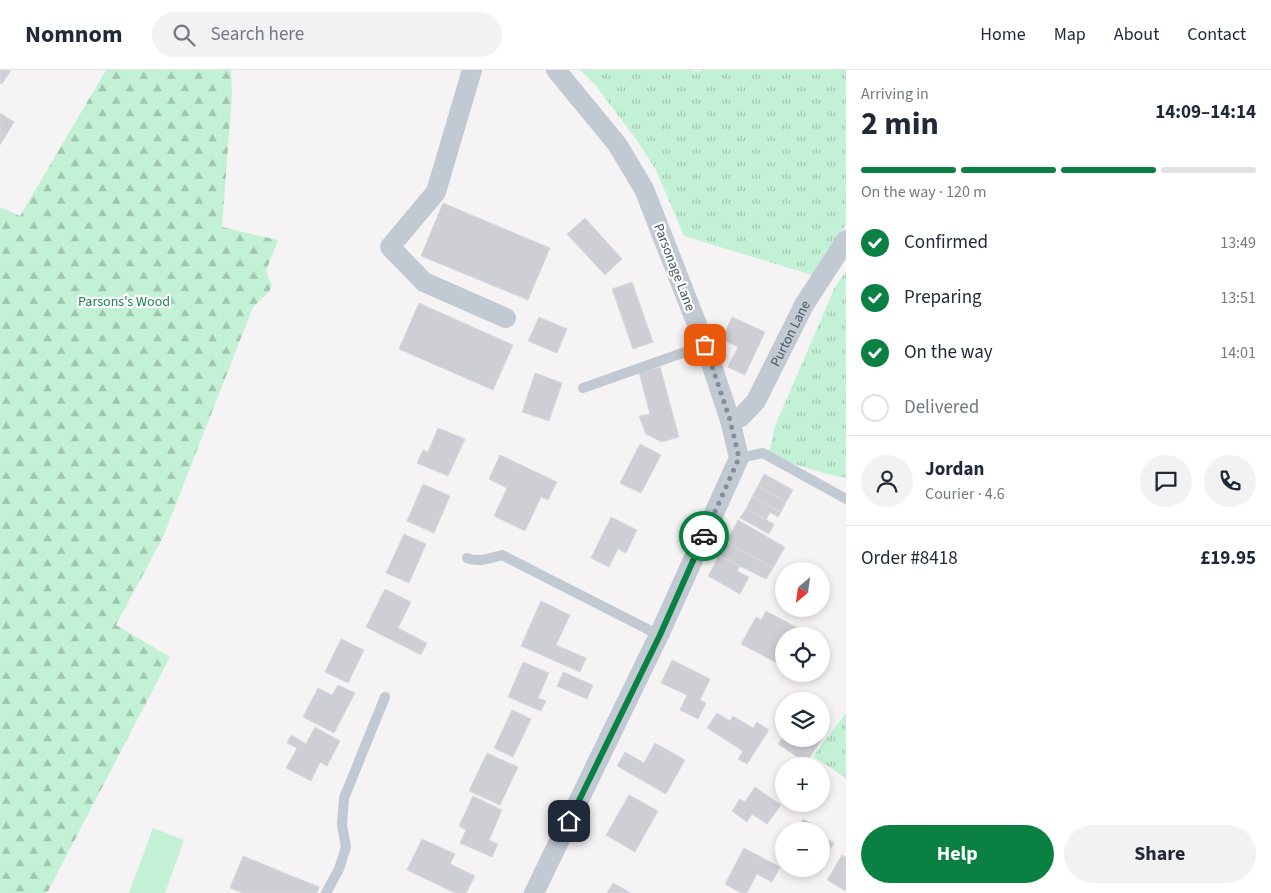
<!DOCTYPE html>
<html lang="en">
<head>
<meta charset="utf-8">
<style>
	:root { --surface:#fff; --page:#f2f2f3; --text:#1f2937; --muted:#747a83; --line:#e0e1e3; --accent:#0b8043 }
	body { margin:0; font-family:"Source Sans 3",sans-serif; background:var(--page); color:var(--text); height:100vh; display:flex; flex-direction:column; font-size:19px; white-space:nowrap }
	* { box-sizing:border-box; margin:0 }
	p { font-size:16px; color:var(--muted) }
	.icon { flex:none; width:28px; height:28px; fill:none; stroke:currentColor; stroke-width:2; stroke-linecap:round; stroke-linejoin:round }
	.map { position:relative; flex:1; overflow:hidden }
	.sheet { display:flex; flex-direction:column; background:var(--surface); width:425px }
	.sheet>* { flex:none }
	.needle { width:32px; rotate:209deg }
	.fabs { position:absolute; left:775px; top:492px; display:grid; gap:10px }
	.fabs a { display:grid; place-items:center; width:55px; height:55px; border-radius:50%; background:var(--surface); box-shadow:0 2px 8px #0003; font-size:25px }
	.pin { position:absolute; display:grid; place-items:center; width:42px; height:42px; color:#fff; margin:-21px; border-radius:10px; box-shadow:0 2px 8px #0006 }
	.courier { position:absolute; display:grid; place-items:center; width:50px; height:50px; margin:-25px; border:4px solid #0b8043; border-radius:50%; background:#fff; color:#222; box-shadow:0 1px 6px #0007 }
	.head em { font-style:normal; font-weight:700 }
	.head div { display:flex; flex-direction:column-reverse }
	.head { display:flex; align-items:center; justify-content:space-between; height:85px; padding:0 15px }
	h1 { font-size:32px; font-weight:700; line-height:38px }
	.bar { display:grid; grid-template-columns:repeat(4,1fr); gap:8px 5px; align-content:center; height:60px; padding:0 15px }
	.bar i { height:6px; border-radius:4px; background:var(--line) }
	.bar .on { background:var(--accent) }
	.bar p { grid-column:span 4 }
	.line { display:flex; align-items:center; gap:12px; padding:0 15px; border-top:1px solid var(--line) }
	.line div { flex:1 }
	.round { display:grid; place-items:center; flex:none; width:52px; height:52px; border-radius:26px; background:var(--page) }
	ol { padding:0 15px; list-style:none }
	li { display:flex; align-items:center; gap:15px; height:55px }
	li p { margin-inline-start:auto }
	li .icon { padding:5px; border-radius:50%; background:var(--accent); color:#fff; stroke-width:4 }
	li:last-child { color:var(--muted) }
	li i { width:28px; height:28px; border:2px solid var(--line); border-radius:50% }
	.primary-button { display:flex; gap:10px; margin-top:auto; padding:10px 15px }
	.primary-button a { flex:1; height:58px; border-radius:30px; background:var(--accent); color:#fff; font-size:20px; font-weight:700; line-height:58px; text-align:center }
	.primary-button a+a { background:var(--page); color:var(--text) }
	header { display:flex; align-items:center; gap:30px; box-sizing:border-box; height:70px; padding:0 25px; background:var(--surface); border-bottom:1px solid var(--line) }
	header strong { font-size:24px }
	nav { display:flex; gap:28px; margin-inline-start:auto; font-size:18px }
	.search { width:350px; height:45px; background:var(--page); display:flex; align-items:center; gap:12px; box-sizing:border-box; padding:0 18px; border-radius:28px; color:var(--muted); font-size:19px }
	main { display:flex; flex:1; min-height:0 }
	.map>svg:first-child { display:block }
	.grass { fill:url(#grass-tufts) }
	.forest { fill:url(#forest-firs) }
	.park { fill:#c3f1d5 }
	.building { fill:#cdcfd5; stroke:#d7d9de }
	.lines { fill:none; stroke-linecap:round; stroke-linejoin:round }
	.service { stroke:#c1cad2; stroke-width:10 }
	.minor { stroke:#c1cad2; stroke-width:20 }
	.done { stroke:#868d94; stroke-width:5; stroke-dasharray:0 9 }
	.route { stroke:#0b8043; stroke-width:6 }
	.labels { text-anchor:middle; stroke-width:4.5; stroke-linejoin:round; paint-order:stroke }
	.street-label { font-size:14px; fill:#4a5661; stroke:#fff }
	.park-label { font-size:14px; fill:#17864f; stroke:#fff }
</style>
</head>
<body>
<header>
<strong>Nomnom</strong>
<div class="search"><svg class="icon" aria-label="search" viewBox="0 0 24 24"><circle cx="10" cy="10" r="6"/><path d="M15 15l6 6"/></svg>Search here</div>
<nav><a>Home</a><a>Map</a><a>About</a><a>Contact</a></nav>
</header>
<main>
<div class="map">
<svg width="846" height="823" viewBox="0 0 846 823">
	<defs>
		<pattern id="grass-tufts" width="24" height="20" patternUnits="userSpaceOnUse" patternTransform="scale(1.25)"><rect width="24" height="20" fill="#c3f1d5"/><path d="M3 7l-1-3M5 7V3M7 7l1-3M15 17l-1-3M17 17v-4M19 17l1-3" fill="none" stroke="#a0c6b0"/></pattern>
		<pattern id="forest-firs" width="22" height="20" patternUnits="userSpaceOnUse" patternTransform="scale(1.25)"><rect width="22" height="20" fill="#c3f1d5"/><path d="M5 1l3.5 6h-7zM16 11l3.5 6h-7z" fill="#a0c6b0"/></pattern>
	</defs>
	<rect width="100%" height="100%" fill="#f5f3f3"/>
	<g class="grass">
		<path d="M 580,0 L 691,0 L 700,2 L 701,0 L 846,0 L 846,155 L 827,181 L 812,205 L 684,166 L 656,100 L 636,69 L 596,16 Z"/>
		<path d="M 846,201 L 846,408 L 823,403 L 768,386 L 775,356 L 835,217 Z"/>
		<path d="M 846,643 L 846,708 L 813,686 Z"/>
	</g>
	<path class="forest" d="M 106,0 L 231,0 L 232,24 L 222,157 L 278,170 L 266,201 L 272,215 L 269,222 L 253,237 L 163,467 L 116,555 L 170,587 L 47,823 L 0,823 L 0,137 L 20,146 Z"/>
	<path class="park" d="M 153,758 L 184,770 L 165,823 L 129,823 Z"/>
	<g class="building">
		<path d="M 0,0 L 11,0 L 2,14 L 0,13 Z"/>
		<path d="M 0,43 L 14,52 L 0,75 Z"/>
		<path d="M 443,133 L 550,178 L 528,230 L 421,186 Z"/>
		<path d="M 585,148 L 622,189 L 605,205 L 567,164 Z"/>
		<path d="M 632,212 L 653,272 L 633,279 L 612,219 Z"/>
		<path d="M 419,233 L 513,275 L 493,320 L 399,279 Z"/>
		<path d="M 539,247 L 567,259 L 557,283 L 528,271 Z"/>
		<path d="M 732,247 L 765,262 L 745,305 L 728,297 L 738,277 L 722,269 Z"/>
		<path d="M 660,297 L 679,367 L 662,372 L 646,364 L 639,346 L 650,344 L 639,303 Z"/>
		<path d="M 535,303 L 562,313 L 549,351 L 522,342 Z"/>
		<path d="M 438,358 L 465,369 L 448,406 L 417,393 L 423,380 L 428,382 Z"/>
		<path d="M 640,374 L 661,385 L 641,423 L 620,413 Z"/>
		<path d="M 500,385 L 557,412 L 548,430 L 541,427 L 525,461 L 494,446 L 507,418 L 489,409 Z"/>
		<path d="M 764,404 L 793,420 L 786,432 L 758,416 Z"/>
		<path d="M 423,414 L 450,426 L 434,463 L 407,451 Z"/>
		<path d="M 758,416 L 786,432 L 781,442 L 752,427 Z"/>
		<path d="M 752,427 L 781,442 L 778,447 L 770,442 L 766,450 L 746,439 Z"/>
		<path d="M 746,439 L 774,454 L 769,464 L 740,448 Z"/>
		<path d="M 611,447 L 637,460 L 626,483 L 618,479 L 609,497 L 591,488 Z"/>
		<path d="M 738,450 L 785,477 L 773,498 L 726,472 Z"/>
		<path d="M 404,464 L 426,474 L 409,513 L 386,503 Z"/>
		<path d="M 726,472 L 773,498 L 766,509 L 719,486 Z"/>
		<path d="M 719,486 L 740,496 L 737,501 L 749,507 L 740,524 L 708,506 Z"/>
		<path d="M 385,519 L 411,532 L 398,558 L 427,573 L 421,585 L 366,557 Z"/>
		<path d="M 541,531 L 570,545 L 556,575 L 586,588 L 580,602 L 521,576 Z"/>
		<path d="M 766,541 L 800,559 L 797,566 L 784,566 L 784,590 L 781,595 L 741,574 L 756,547 L 761,550 Z"/>
		<path d="M 341,569 L 364,580 L 348,613 L 325,602 Z"/>
		<path d="M 672,590 L 710,609 L 700,630 L 706,633 L 698,649 L 680,640 L 687,625 L 661,613 Z"/>
		<path d="M 523,592 L 549,603 L 538,628 L 546,631 L 541,641 L 508,627 Z"/>
		<path d="M 563,602 L 593,615 L 587,629 L 557,616 Z"/>
		<path d="M 338,615 L 355,623 L 334,663 L 303,647 L 318,618 L 332,625 Z"/>
		<path d="M 512,640 L 531,649 L 513,687 L 494,678 Z"/>
		<path d="M 717,643 L 730,651 L 733,646 L 753,658 L 757,652 L 769,660 L 747,694 L 738,689 L 743,681 L 707,658 Z"/>
		<path d="M 315,657 L 340,671 L 327,696 L 320,692 L 311,711 L 286,698 L 297,678 L 287,673 L 291,665 L 306,674 Z"/>
		<path d="M 821,664 L 824,666 L 806,693 L 778,674 L 784,666 L 784,669 L 821,669 Z"/>
		<path d="M 655,673 L 685,690 L 666,724 L 617,696 L 625,682 L 644,693 Z"/>
		<path d="M 487,683 L 518,697 L 500,735 L 469,721 Z"/>
		<path d="M 755,717 L 781,735 L 767,754 L 752,744 L 747,752 L 732,741 L 740,729 L 745,732 Z"/>
		<path d="M 629,725 L 658,741 L 635,782 L 606,765 Z"/>
		<path d="M 473,726 L 502,740 L 489,770 L 498,774 L 492,787 L 460,773 L 466,760 L 459,756 Z"/>
		<path d="M 803,749 L 814,755 L 811,760 L 814,761 L 796,761 Z"/>
		<path d="M 821,766 L 834,773 L 821,795 Z"/>
		<path d="M 422,769 L 455,784 L 450,794 L 475,806 L 466,823 L 455,823 L 407,800 Z"/>
		<path d="M 744,778 L 780,797 L 772,812 L 757,804 L 747,823 L 741,823 L 725,814 Z"/>
		<path d="M 842,785 L 846,787 L 846,821 L 827,810 Z"/>
		<path d="M 243,786 L 319,817 L 317,823 L 243,823 L 230,818 Z"/>
		<path d="M 613,813 L 631,823 L 607,823 Z"/>
	</g>
	<g class="lines">
		<g class="service">
			<path d="M 583,318 L 705,275"/>
			<path d="M 739,388 L 763,383 L 846,429"/>
			<path d="M 467,488 C 478,493 490,488 502,485 L 659,565"/>
			<path d="M 326,823 L 339,799 L 346,777 L 342,755 L 344,728 L 385,627"/>
		</g>
		<g class="minor">
			<path d="M 472,0 L 436,122 L 390,177 L 424,212 L 506,248"/>
			<path id="s1" d="M 730,350 L 741,347 L 756,331 L 804,235 L 846,170"/>
			<path d="M 534,823 L 659,565 L 739,388 L 730,350 L 705,275 L 644,119 L 617,74 L 556,0"/>
		</g>
	</g>
	<g class="lines">
		<path class="done" d="M 704,466 L 739,388 L 730,350 L 705,275"/>
		<path class="route" d="M 569,751 L 660,565 L 704,466"/>
	</g>
	<g class="labels">
		<g class="street-label">
			<text transform="translate(675 197) rotate(69)" y="5">Parsonage Lane</text>
			<text dy="5" stroke="none"><textPath href="#s1" startOffset="109">Purton Lane</textPath></text>
		</g>
		<g class="park-label">
			<text x="124" y="236">Parsons's Wood</text>
		</g>
	</g>
</svg>
<div class="fabs">
<a><svg class="needle" viewBox="-14 -14 28 28"><path d="M0-13l5 13h-10z" fill="#e53935"/><path d="M0 13l5-13h-10z" fill="#747a83"/></svg></a>
<a><svg class="icon" aria-label="locate" viewBox="0 0 24 24"><circle cx="12" cy="12" r="6"/><path d="M12 2v4M12 18v4M2 12h4M18 12h4"/></svg></a>
<a><svg class="icon" aria-label="layers" viewBox="0 0 24 24"><path d="M12 4l9 5-9 5-9-5zM3 14l9 5 9-5"/></svg></a>
<a>+</a>
<a>−</a>
</div>
<div class="pin" style="left:705px;top:275px;background:#ea580c"><svg class="icon" aria-label="bag" viewBox="0 0 24 24"><path d="M5 8h14l-1 12H6zM9 8a3 3 0 0 1 6 0"/></svg></div>
<div class="pin" style="left:569px;top:751px;background:#1f2937"><svg class="icon" aria-label="home" viewBox="0 0 24 24"><path d="M3 11l9-7 9 7M6 9v11h12V9"/></svg></div>
<div class="courier" style="left:704px;top:466px"><svg class="icon" aria-label="car" viewBox="0 0 24 24"><path d="M5 17H2v-5l4-1 3-4h7l3 4 3 1v5h-3M9 17h6M6 11h13"/><circle cx="7" cy="17" r="2"/><circle cx="17" cy="17" r="2"/></svg></div>
</div>
<section class="sheet">
<div class="head"><div><h1>2 min</h1><p>Arriving in</p></div><em>14:09–14:14</em></div>
<div class="bar"><i class="on"></i><i class="on"></i><i class="on"></i><i></i><p>On the way · 120 m</p></div>
<ol>
<li><svg class="icon" aria-label="check" viewBox="0 0 24 24"><path d="M5 12l5 5 9-10"/></svg>Confirmed<p>13:49</p></li>
<li><svg class="icon" aria-label="check" viewBox="0 0 24 24"><path d="M5 12l5 5 9-10"/></svg>Preparing<p>13:51</p></li>
<li><svg class="icon" aria-label="check" viewBox="0 0 24 24"><path d="M5 12l5 5 9-10"/></svg>On the way<p>14:01</p></li>
<li><i></i>Delivered</li>
</ol>
<div class="line" style="height:90px"><a class="round"><svg class="icon" aria-label="person" viewBox="0 0 24 24"><circle cx="12" cy="8" r="4"/><path d="M4 21q1-7 8-7t8 7"/></svg></a><div><b>Jordan</b><p>Courier · 4.6</p></div><a class="round"><svg class="icon" aria-label="chat" viewBox="0 0 24 24"><path d="M4 5h16v11H9l-5 4z"/></svg></a><a class="round"><svg class="icon" aria-label="phone" viewBox="0 0 24 24"><path d="M5 4h4l2 5-3 2q2 4 5 5l2-3 5 2v4C11 20 4 13 5 4z"/></svg></a></div>
<div class="line" style="height:65px"><div>Order #8418</div><b>£19.95</b></div>
<div class="primary-button"><a>Help</a><a>Share</a></div>
</section>
</main>
</body>
</html>
